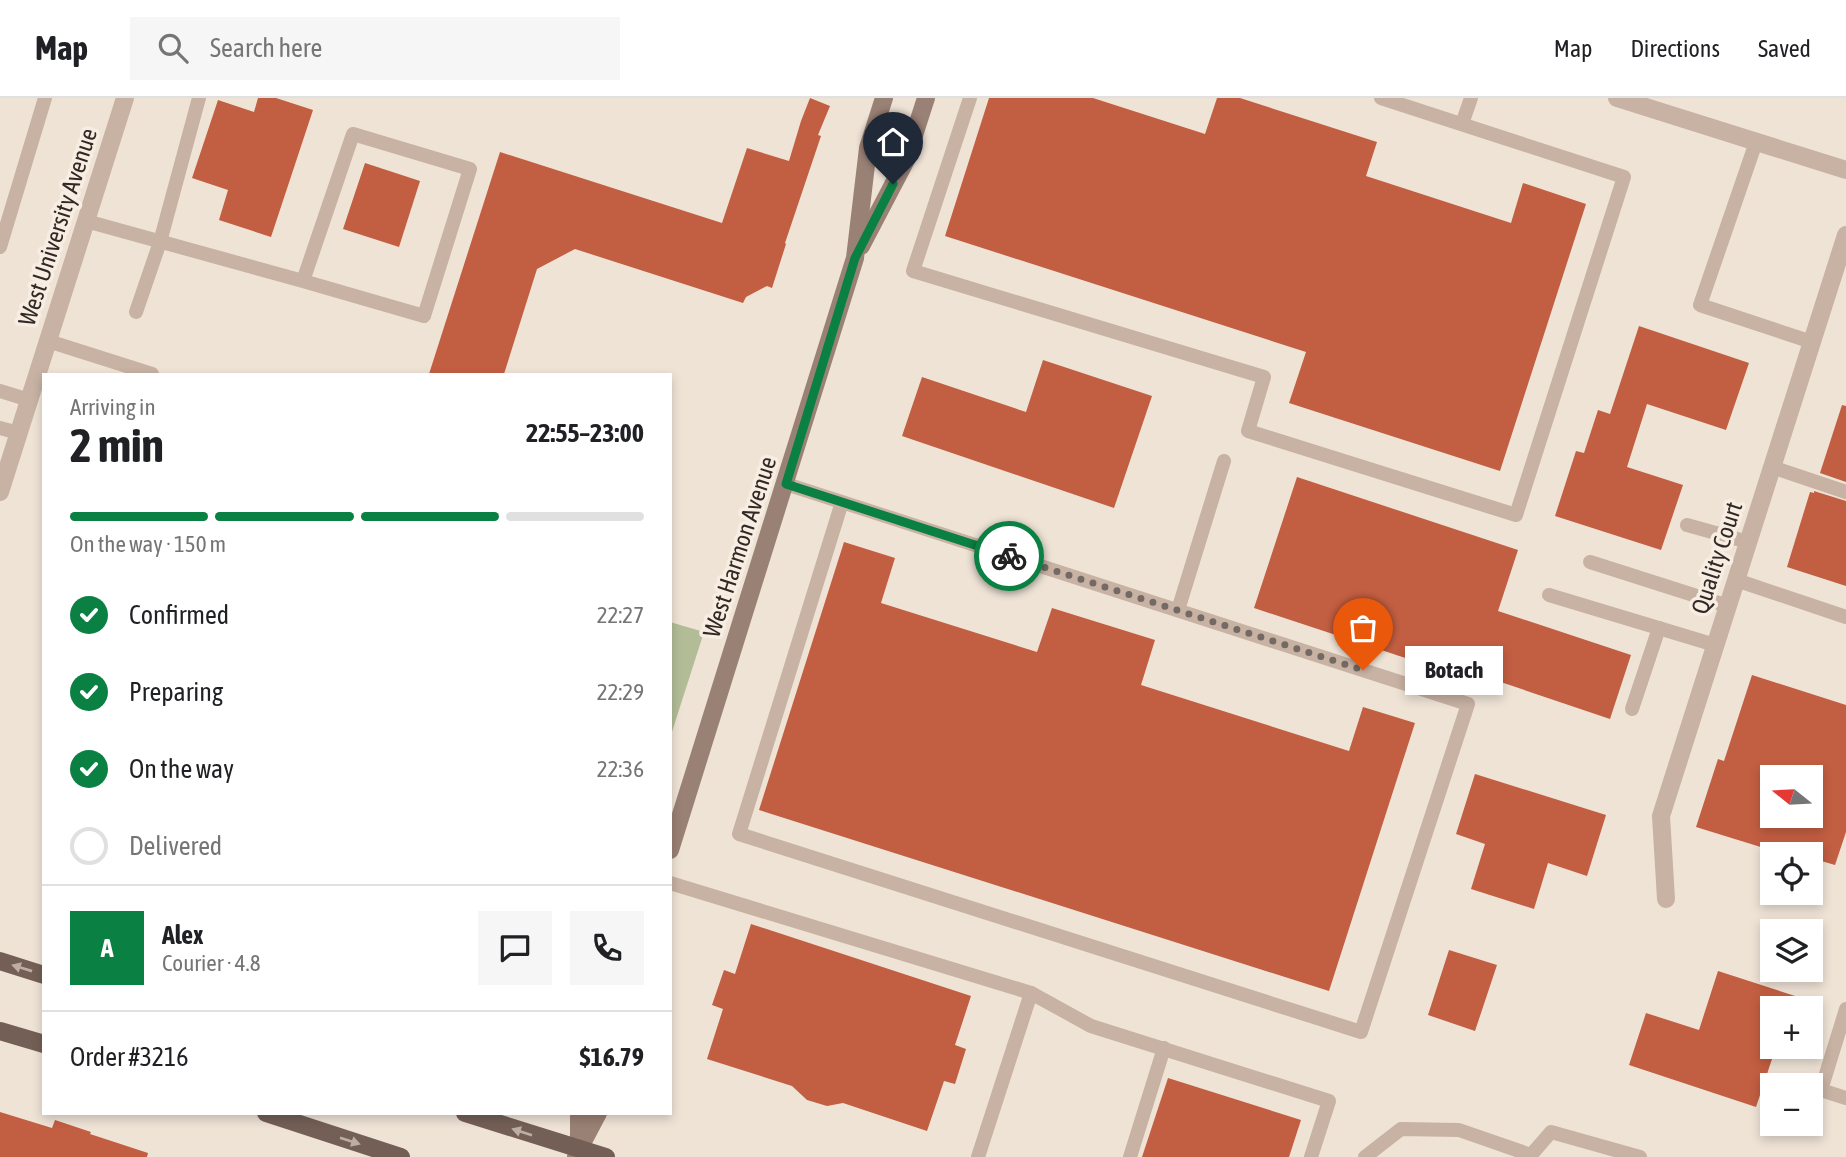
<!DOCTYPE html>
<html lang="en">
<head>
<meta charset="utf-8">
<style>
	:root { --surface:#fff; --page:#f6f6f6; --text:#202124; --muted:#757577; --line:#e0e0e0; --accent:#0b8043 }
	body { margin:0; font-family:"Asap Condensed",sans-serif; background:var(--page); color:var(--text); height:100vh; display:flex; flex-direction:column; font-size:26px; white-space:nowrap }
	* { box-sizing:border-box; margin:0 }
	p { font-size:23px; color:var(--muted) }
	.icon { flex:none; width:38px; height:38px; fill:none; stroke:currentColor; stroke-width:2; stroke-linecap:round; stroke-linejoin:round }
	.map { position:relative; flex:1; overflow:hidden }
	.sheet { position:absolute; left:42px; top:275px; width:630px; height:742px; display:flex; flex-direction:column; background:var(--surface); border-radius:0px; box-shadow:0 4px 10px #0003 }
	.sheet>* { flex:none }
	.needle { width:46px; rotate:288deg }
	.fabs { position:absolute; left:1760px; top:667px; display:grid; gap:14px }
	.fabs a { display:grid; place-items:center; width:63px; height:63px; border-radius:0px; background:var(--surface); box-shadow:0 4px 10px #0003; font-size:35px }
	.pin { position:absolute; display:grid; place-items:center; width:60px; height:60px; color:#fff; margin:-72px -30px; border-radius:50% 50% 50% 0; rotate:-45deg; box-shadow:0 0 7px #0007 }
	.pin .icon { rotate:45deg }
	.courier { position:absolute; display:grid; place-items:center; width:70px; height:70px; margin:-35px; border:5px solid #0b8043; border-radius:50%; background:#fff; color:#222; box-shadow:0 2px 9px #0007 }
	.bubble { position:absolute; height:49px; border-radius:0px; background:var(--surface); box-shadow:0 4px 10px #0003; font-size:23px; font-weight:700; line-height:49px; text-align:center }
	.headline em { font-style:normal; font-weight:700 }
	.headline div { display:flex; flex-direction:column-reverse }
	.headline { display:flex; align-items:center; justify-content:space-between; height:119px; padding:0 28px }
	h1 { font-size:46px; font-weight:700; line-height:52px }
	.bar { display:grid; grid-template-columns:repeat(4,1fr); gap:10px 7px; align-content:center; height:84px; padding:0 28px }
	.bar i { height:9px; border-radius:5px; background:var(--line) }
	.bar .active { background:var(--accent) }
	.bar p { grid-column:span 4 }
	.line { display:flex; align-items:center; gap:18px; padding:0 28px; border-top:2px solid var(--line) }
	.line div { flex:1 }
	.round { display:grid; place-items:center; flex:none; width:74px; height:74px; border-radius:0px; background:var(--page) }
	ol { padding:0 28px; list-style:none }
	li { display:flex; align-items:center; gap:21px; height:77px }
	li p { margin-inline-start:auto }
	li .icon { padding:7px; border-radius:50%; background:var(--accent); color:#fff; stroke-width:4 }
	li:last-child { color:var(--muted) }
	li i { width:38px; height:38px; border:4px solid var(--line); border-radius:50% }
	header { display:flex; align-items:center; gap:42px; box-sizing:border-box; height:98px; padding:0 35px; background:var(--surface); border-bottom:2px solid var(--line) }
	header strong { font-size:33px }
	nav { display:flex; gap:38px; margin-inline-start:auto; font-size:24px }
	.search { width:490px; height:63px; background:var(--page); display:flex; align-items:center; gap:18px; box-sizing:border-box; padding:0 24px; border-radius:0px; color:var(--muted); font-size:26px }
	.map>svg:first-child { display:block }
	.green { fill:#b2bd98 }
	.building { fill:#c25e42; fill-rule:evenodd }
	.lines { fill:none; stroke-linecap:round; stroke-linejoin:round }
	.service { stroke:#c7b2a3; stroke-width:14 }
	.minor { stroke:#c7b2a3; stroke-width:18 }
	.tertiary { stroke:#c7b2a3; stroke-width:18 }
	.secondary { stroke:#9a8175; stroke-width:18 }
	.primary { stroke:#745f56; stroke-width:18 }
	.oneway { fill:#bdada3 }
	.done { stroke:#746a63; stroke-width:7; stroke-dasharray:0 12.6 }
	.route { stroke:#0b8043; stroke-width:9 }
	.labels { text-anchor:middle; stroke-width:7; stroke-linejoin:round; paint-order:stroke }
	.street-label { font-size:24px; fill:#322925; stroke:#f8ede2 }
</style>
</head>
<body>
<header>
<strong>Map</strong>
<div class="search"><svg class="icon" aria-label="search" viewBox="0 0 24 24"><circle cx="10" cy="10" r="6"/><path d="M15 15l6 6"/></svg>Search here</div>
<nav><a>Map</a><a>Directions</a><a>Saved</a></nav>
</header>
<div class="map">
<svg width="1846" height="1059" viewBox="0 0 1846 1059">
	<rect width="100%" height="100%" fill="#efe3d6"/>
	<path class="green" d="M 670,524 L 704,534 L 670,640 Z"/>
	<g class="building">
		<path d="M 258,0 L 276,0 L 313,12 L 271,139 L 219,122 L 228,92 L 192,80 L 218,2 L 254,14 Z"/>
		<path d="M 810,0 L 830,8 L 818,37 L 821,38 L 785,145 L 786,146 L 772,190 L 767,188 L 746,199 L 743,205 L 575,151 L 537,171 L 504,276 L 429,276 L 500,54 L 722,125 L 747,50 L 789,63 L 801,23 Z"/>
		<path d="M 989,0 L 1093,0 L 1205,36 L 1217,0 L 1240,0 L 1377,44 L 1366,78 L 1511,125 L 1523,85 L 1586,106 L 1500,373 L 1289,305 L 1306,254 L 945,138 Z"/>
		<path d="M 365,65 L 420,83 L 399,149 L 343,131 Z"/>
		<path d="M 1639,228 L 1749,265 L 1726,332 L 1647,306 L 1627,369 L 1683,387 L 1661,452 L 1555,418 L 1576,353 L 1584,355 L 1598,312 L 1610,316 Z"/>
		<path d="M 1043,262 L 1152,298 L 1114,410 L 902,338 L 922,279 L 1026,314 Z"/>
		<path d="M 1842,307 L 1846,308 L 1846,384 L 1820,375 Z"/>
		<path d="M 1297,379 L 1518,452 L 1498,513 L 1631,557 L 1610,621 L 1477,576 L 1475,583 L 1254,510 Z"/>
		<path d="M 1814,393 L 1846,403 L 1846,488 L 1787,469 L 1810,394 L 1814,395 Z"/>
		<path d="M 844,444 L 895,460 L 881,505 L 1037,554 L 1052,510 L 1155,542 L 1141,587 L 1349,653 L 1363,609 L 1415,625 L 1329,893 L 759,712 Z"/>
		<path d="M 1752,577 L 1846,607 L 1846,734 L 1835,767 L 1811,760 L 1811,756 L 1783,756 L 1696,729 L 1718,661 L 1724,663 ZM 1773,679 L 1811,679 L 1811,718 L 1773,718 Z"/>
		<path d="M 1475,676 L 1606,717 L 1587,778 L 1548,765 L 1534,811 L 1471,791 L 1485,746 L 1456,736 Z"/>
		<path d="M 751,826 L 971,898 L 955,947 L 966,951 L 955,986 L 944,983 L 927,1033 L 843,1005 L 827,1008 L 807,1002 L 792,988 L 707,961 L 723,911 L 712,907 L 724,872 L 735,876 Z"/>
		<path d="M 1449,852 L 1497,867 L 1475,933 L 1428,917 Z"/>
		<path d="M 1718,873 L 1820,906 L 1820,910 L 1773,910 L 1773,958 L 1756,1009 L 1629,967 L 1646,915 L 1699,932 Z"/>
		<path d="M 1168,980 L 1301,1022 L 1289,1059 L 1142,1059 Z"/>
		<path d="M 0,1014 L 52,1030 L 55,1022 L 91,1034 L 90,1036 L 148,1055 L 147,1059 L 0,1059 Z"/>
	</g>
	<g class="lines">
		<g class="service">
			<path d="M 970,0 L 913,173 L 1264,279 L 1248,333 L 1516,417 L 1624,79 L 1381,0"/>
			<path d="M 1462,26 L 1471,0"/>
			<path d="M 1756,44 L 1700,207 L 1812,244"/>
			<path d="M 86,123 L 303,183 L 353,36 L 470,71 L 424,218 L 303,183"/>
			<path d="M 0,149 L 45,0"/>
			<path d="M 136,214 L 160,144 L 199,0"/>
			<path d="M 48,243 L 152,276"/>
			<path d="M 0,293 L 29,302"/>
			<path d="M 0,330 L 19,335"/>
			<path d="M 1772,369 L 1846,394"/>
			<path d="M 786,386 L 1468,606 L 1361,934 L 739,736 L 842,404"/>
			<path d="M 1687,427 L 1748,444"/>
			<path d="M 1590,464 L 1728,508"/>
			<path d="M 1736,482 L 1846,519"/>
			<path d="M 1549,497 L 1715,547"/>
			<path d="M 1178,512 L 1224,363"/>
			<path d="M 1632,611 L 1659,530"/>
			<path d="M 670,785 L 1031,895 L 1091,928 L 1329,1003 L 1311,1059"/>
			<path d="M 1846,911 L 1821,992 L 1846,1000"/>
			<path d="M 1531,1057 L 1551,1034 L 1640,1059"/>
			<path d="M 978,1059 L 1031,895"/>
			<path d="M 1130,1059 L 1164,950"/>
			<path d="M 1365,1059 L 1401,1031 L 1459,1032 L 1531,1057 L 1530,1059"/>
		</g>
		<g class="minor">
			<path d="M 0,394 L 125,0"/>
			<path d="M 1666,801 L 1661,718 L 1846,137"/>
		</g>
		<path class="tertiary" d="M 1617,0 L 1846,72"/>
		<g class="secondary">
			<path d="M 861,148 L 906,62 L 926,0"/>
			<path d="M 670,752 L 855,160 L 868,50 L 884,0"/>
			<path d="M 579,1048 L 579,1015"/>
			<path d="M 576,1059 L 579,1051 L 598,1015"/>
		</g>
		<g class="primary">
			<path d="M 0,863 L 44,877"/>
			<path d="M 0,933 L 44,946"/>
			<path d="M 266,1015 L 401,1059"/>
			<path d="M 465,1015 L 606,1059"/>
		</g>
	</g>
	<defs><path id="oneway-solid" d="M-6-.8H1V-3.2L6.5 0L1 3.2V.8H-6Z" transform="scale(1.75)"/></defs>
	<g class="oneway">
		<use href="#oneway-solid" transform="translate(22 870) rotate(-163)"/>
		<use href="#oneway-solid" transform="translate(522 1034) rotate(-162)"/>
		<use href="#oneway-solid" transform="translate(350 1043) rotate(18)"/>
	</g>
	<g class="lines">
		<path class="done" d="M 1009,458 L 1363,572"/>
		<path class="route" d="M 893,86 L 855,160 L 786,386 L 1009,458"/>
	</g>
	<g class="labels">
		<g class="street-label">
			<text transform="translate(58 129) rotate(-72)" y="8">West University Avenue</text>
			<text transform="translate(740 449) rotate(-72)" y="8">West Harmon Avenue</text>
			<text transform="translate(1717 460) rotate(-72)" y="8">Quality Court</text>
		</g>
	</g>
</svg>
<div class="fabs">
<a><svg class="needle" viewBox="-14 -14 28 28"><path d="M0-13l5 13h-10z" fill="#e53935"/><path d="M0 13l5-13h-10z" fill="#757577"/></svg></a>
<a><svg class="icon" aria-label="locate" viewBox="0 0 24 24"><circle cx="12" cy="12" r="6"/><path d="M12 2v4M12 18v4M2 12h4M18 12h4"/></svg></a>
<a><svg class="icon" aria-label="layers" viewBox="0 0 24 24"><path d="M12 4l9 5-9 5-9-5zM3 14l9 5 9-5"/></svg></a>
<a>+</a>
<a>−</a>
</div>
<div class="pin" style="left:1363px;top:572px;background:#ea580c"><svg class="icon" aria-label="bag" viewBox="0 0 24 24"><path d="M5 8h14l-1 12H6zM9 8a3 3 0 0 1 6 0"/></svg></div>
<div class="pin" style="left:893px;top:86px;background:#1f2937"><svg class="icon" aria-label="home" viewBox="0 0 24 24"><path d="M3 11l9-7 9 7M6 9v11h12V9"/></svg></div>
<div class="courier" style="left:1009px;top:458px"><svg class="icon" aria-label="bike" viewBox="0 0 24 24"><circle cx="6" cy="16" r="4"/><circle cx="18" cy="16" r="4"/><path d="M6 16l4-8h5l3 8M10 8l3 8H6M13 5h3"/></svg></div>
<div class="bubble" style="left:1405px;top:548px;width:98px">Botach</div>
<section class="sheet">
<div class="headline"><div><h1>2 min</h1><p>Arriving in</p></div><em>22:55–23:00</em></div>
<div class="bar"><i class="active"></i><i class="active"></i><i class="active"></i><i></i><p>On the way · 150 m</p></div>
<ol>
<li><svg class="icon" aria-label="check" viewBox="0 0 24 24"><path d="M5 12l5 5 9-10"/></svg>Confirmed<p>22:27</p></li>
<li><svg class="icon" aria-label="check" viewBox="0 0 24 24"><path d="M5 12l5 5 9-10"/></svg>Preparing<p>22:29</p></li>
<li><svg class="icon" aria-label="check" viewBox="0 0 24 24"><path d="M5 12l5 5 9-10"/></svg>On the way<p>22:36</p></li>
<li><i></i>Delivered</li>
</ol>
<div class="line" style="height:126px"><b class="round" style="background:var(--accent);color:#fff">A</b><div><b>Alex</b><p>Courier · 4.8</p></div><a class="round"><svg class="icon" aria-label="chat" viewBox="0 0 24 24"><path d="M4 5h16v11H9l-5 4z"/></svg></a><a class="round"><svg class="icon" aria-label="phone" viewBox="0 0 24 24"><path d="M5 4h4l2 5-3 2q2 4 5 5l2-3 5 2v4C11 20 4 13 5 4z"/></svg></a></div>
<div class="line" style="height:91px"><div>Order #3216</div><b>$16.79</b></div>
</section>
</div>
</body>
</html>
